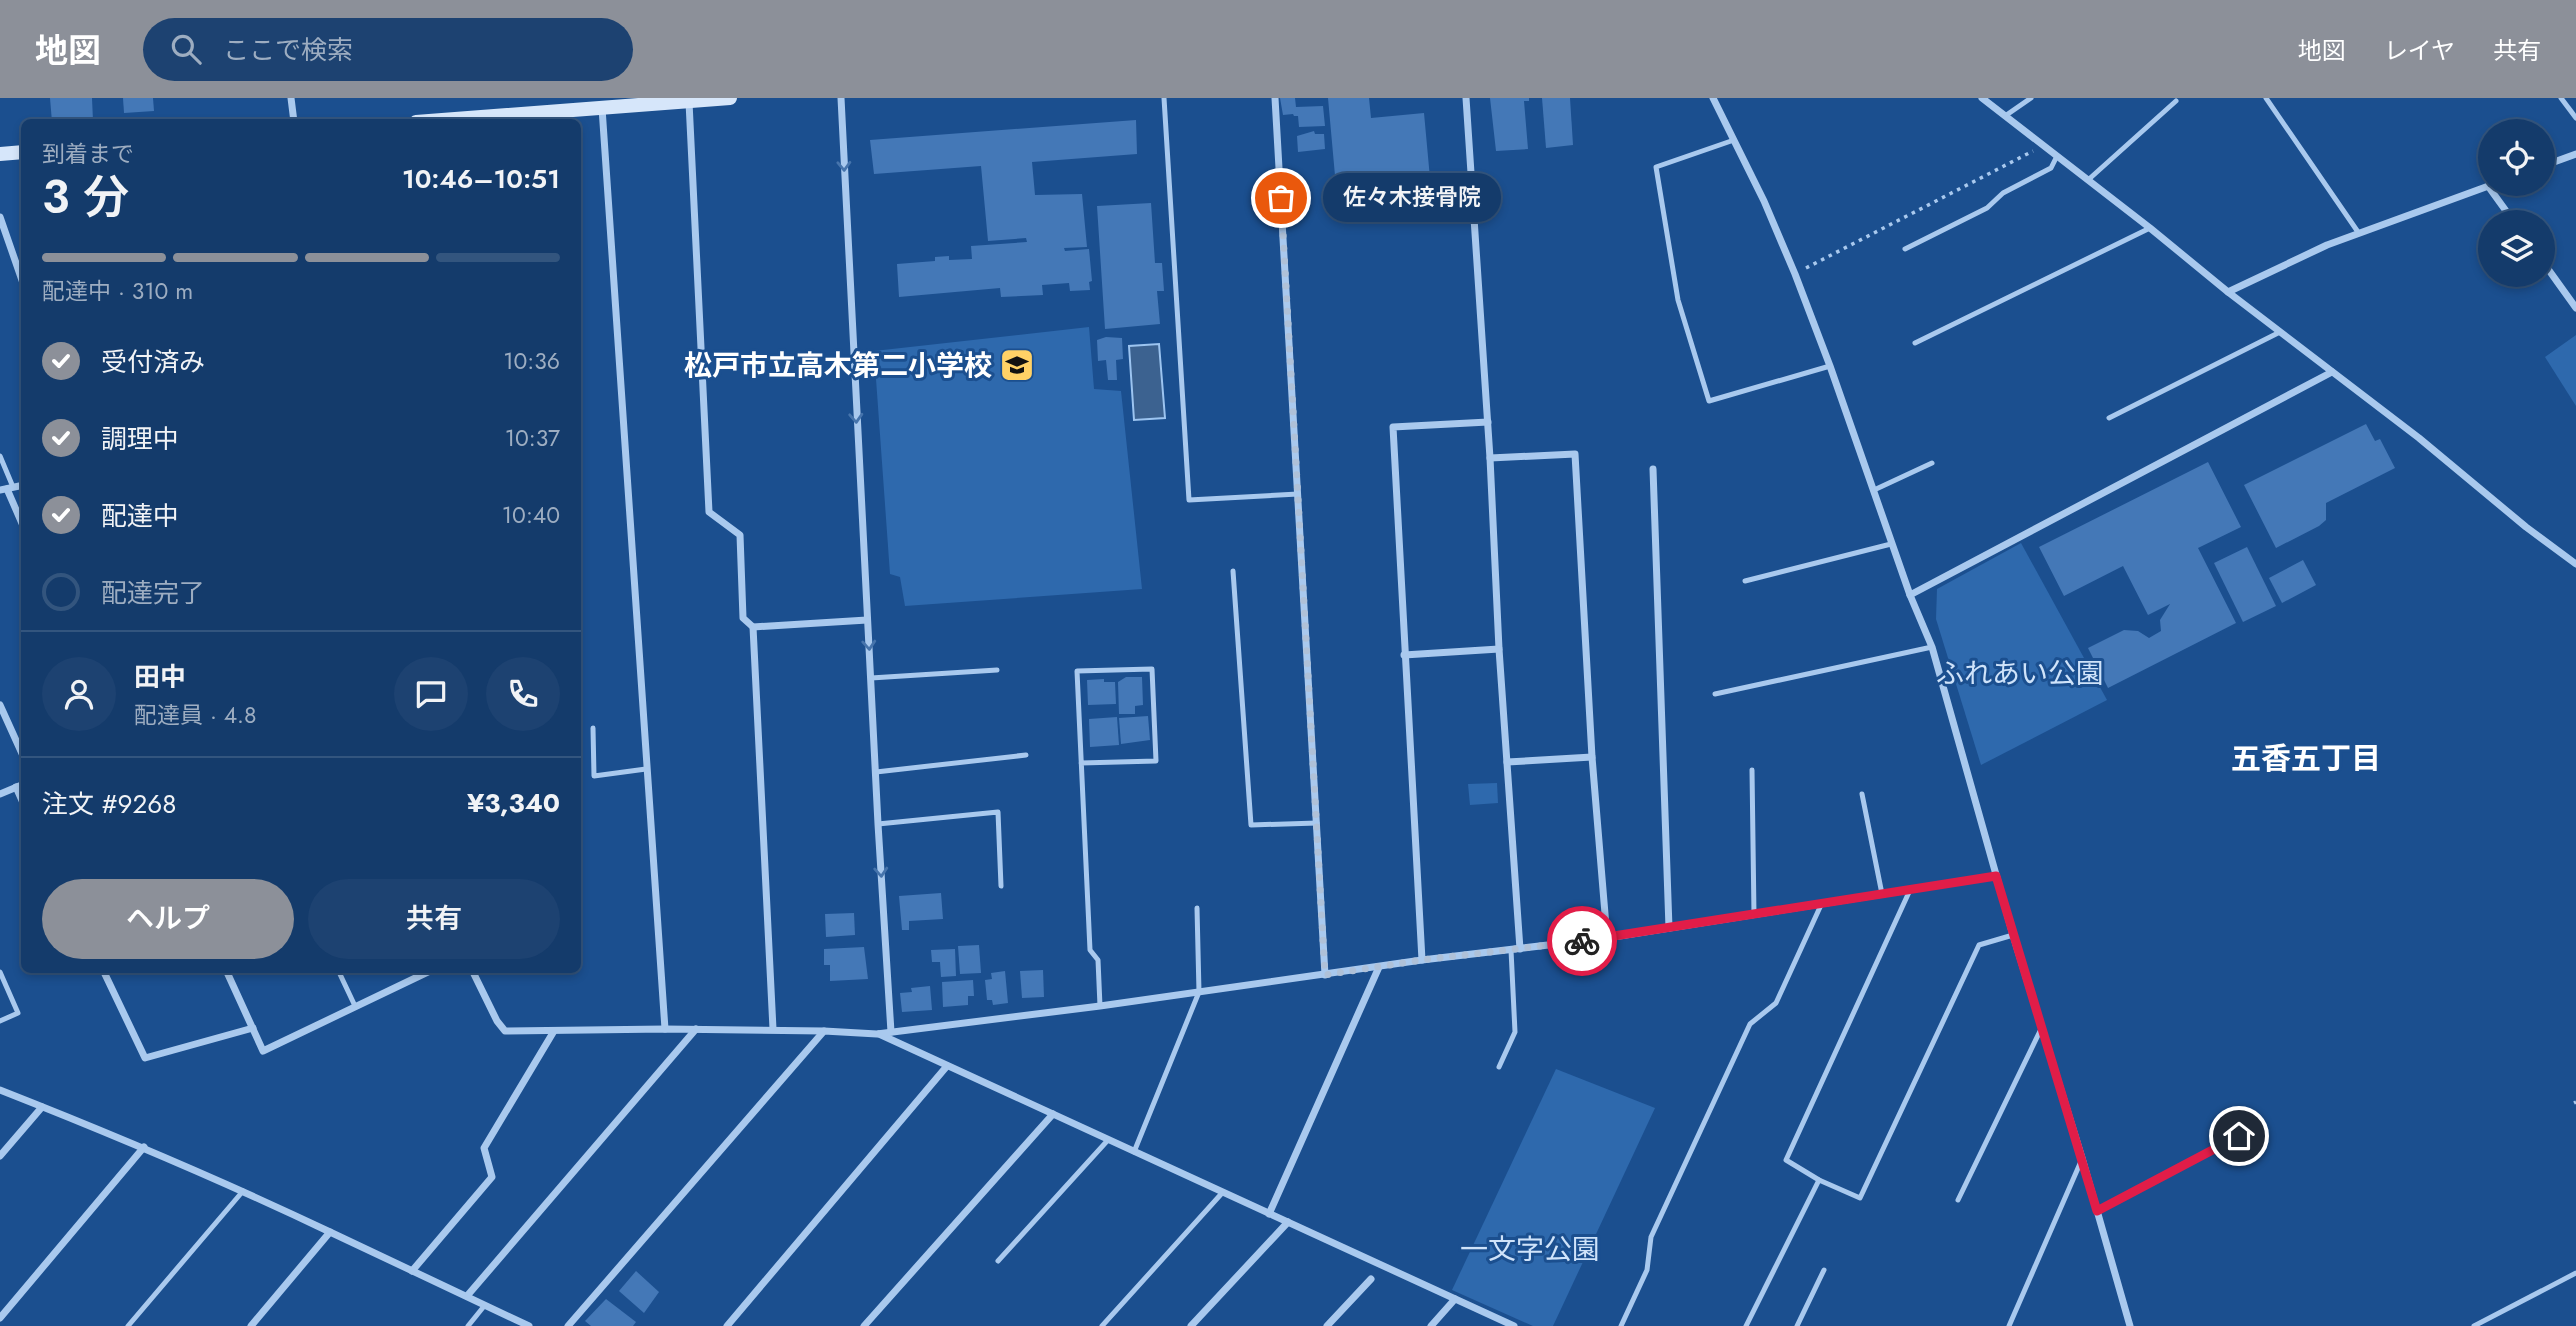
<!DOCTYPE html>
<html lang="ja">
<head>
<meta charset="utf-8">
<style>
	:root { --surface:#143b6b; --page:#1d4271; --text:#f1f3f6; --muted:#9dadc1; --line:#33557e; --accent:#8c9099 }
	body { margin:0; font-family:Jost,"Noto Sans JP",sans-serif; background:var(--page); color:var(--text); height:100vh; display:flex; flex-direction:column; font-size:26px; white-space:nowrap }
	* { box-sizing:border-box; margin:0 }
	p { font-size:23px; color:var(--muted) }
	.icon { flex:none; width:38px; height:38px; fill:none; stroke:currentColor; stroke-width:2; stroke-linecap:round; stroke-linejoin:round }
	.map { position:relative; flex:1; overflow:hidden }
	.sheet { position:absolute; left:21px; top:21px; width:560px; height:854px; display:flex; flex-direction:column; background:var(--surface); border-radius:10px; box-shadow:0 4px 10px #0003,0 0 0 2px var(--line) }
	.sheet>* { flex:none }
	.tools { position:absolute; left:2478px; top:21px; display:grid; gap:14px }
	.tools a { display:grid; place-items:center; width:77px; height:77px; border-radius:50%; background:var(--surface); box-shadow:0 4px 10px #0003,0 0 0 2px var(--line); font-size:35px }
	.pin { position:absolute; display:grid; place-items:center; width:60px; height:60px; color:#fff; margin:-30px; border:4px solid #fff; border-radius:50%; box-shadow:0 2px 7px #0007 }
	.courier { position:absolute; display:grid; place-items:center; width:70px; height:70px; margin:-35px; border:5px solid #e11d48; border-radius:50%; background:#fff; color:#222; box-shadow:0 2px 9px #0007 }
	.bubble { position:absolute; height:49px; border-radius:24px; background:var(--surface); box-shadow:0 4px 10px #0003,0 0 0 2px var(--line); font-size:23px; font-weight:600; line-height:49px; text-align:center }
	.head em { font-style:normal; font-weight:600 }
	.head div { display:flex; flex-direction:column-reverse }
	.head { display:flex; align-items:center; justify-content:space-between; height:119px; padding:0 21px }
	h1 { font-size:46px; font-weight:600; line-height:52px }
	.bar { display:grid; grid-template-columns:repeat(4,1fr); gap:10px 7px; align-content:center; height:84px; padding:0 21px }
	.bar i { height:9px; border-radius:5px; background:var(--line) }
	.bar .active { background:var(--accent) }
	.bar p { grid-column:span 4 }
	.line { display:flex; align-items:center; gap:18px; padding:0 21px; border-top:2px solid var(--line) }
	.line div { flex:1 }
	.round { display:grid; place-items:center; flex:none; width:74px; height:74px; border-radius:37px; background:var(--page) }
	ol { padding:0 21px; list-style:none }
	li { display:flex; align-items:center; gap:21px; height:77px }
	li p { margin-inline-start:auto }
	li .icon { padding:7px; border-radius:50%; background:var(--accent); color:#fff; stroke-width:4 }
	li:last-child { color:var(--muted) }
	li i { width:38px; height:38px; border:4px solid var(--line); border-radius:50% }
	.primary-button { display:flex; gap:14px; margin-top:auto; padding:14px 21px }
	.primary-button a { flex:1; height:80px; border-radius:42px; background:var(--accent); color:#fff; font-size:28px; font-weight:600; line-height:80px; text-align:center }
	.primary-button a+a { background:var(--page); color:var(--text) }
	header { display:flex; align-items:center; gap:42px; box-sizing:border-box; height:98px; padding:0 35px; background:var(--accent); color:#fff }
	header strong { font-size:33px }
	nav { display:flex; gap:38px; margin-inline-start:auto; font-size:24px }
	.search { width:490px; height:63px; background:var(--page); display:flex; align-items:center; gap:18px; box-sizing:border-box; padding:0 24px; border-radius:38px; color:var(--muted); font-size:26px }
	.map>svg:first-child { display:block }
	.green { fill:#2e69ad }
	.water { fill:#3c6290; stroke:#9cc4f0; stroke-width:2 }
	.building { fill:#4478b7 }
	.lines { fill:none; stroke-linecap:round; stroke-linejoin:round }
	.path { stroke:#a9c9ee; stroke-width:3.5; stroke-dasharray:3.5 5; stroke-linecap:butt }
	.service { stroke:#a9c9ee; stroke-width:5 }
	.minor { stroke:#a9c9ee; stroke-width:7 }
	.secondary { stroke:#d6e6fa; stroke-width:14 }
	.oneway { stroke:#4674ac }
	.done { stroke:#afc1d8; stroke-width:7; stroke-dasharray:0 12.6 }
	.route { stroke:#e11d48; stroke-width:9 }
	.labels { text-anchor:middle; stroke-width:6; stroke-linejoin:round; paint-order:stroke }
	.poi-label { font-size:28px; font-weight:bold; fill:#fff; stroke:#1b4f8f; text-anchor:end }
	.park-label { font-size:28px; fill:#cfe3fa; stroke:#1b4f8f }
	.neighbourhood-label { font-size:30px; font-weight:bold; fill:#fff; stroke:#1b4f8f }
</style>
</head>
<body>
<header>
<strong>地図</strong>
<div class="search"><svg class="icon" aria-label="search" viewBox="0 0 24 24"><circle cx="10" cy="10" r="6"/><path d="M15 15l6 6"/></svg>ここで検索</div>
<nav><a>地図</a><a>レイヤ</a><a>共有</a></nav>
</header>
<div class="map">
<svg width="2576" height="1228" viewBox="0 0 2576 1228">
	<rect width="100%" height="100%" fill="#1b4f8f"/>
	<g class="green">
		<path d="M 1089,229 L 1094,291 L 1121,293 L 1142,491 L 905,508 L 900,479 L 890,476 L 874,253 Z"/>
		<path d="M 2576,237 L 2576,308 L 2545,259 Z"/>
		<path d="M 2021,445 L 2107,602 L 1981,667 L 1936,521 L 1937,491 Z"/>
		<path d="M 1497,685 L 1498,705 L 1470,707 L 1468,686 Z"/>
		<path d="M 1556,971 L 1655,1010 L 1553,1228 L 1533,1228 L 1452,1192 Z"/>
	</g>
	<path class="water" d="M 1159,246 L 1165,320 L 1134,322 L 1129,248 Z"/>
	<g class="building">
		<path d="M 50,0 L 92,0 L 93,23 L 52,24 Z"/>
		<path d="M 123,0 L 153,0 L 154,13 L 124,15 Z"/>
		<path d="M 1280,0 L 1295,0 L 1296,9 L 1323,8 L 1325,28 L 1299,29 L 1298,18 L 1294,18 L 1293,16 L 1283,17 Z"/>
		<path d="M 1328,0 L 1369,0 L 1371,20 L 1424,15 L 1433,113 L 1339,122 Z"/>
		<path d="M 1490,0 L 1529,0 L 1529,3 L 1524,3 L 1528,51 L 1496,53 Z"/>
		<path d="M 1542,0 L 1570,0 L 1573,47 L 1546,50 Z"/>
		<path d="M 1136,22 L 1137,56 L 1032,64 L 1035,97 L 1082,96 L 1087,149 L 1064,150 L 1065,153 L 1089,151 L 1092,183 L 1089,184 L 1090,192 L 1070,193 L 1069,185 L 1042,187 L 1043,197 L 1001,199 L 1000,190 L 899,199 L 897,166 L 935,163 L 935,159 L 949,158 L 949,162 L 972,161 L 971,148 L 1027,144 L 1026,140 L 988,143 L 981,68 L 874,76 L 870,42 Z"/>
		<path d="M 1314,33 L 1315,36 L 1324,36 L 1325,51 L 1298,54 L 1297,38 Z"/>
		<path d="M 1151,105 L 1155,165 L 1162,165 L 1164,193 L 1157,193 L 1160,226 L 1105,231 L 1097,108 Z"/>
		<path d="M 1106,239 L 1122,240 L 1123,261 L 1116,262 L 1117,282 L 1108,282 L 1106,262 L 1098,263 L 1097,242 Z"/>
		<path d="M 2366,326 L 2375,343 L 2380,341 L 2395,370 L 2326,405 L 2326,422 L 2319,428 L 2276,450 L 2244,387 Z"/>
		<path d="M 2208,364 L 2241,429 L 2198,450 L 2236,525 L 2108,590 L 2088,550 L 2124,532 L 2138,533 L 2149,540 L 2161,533 L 2160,522 L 2170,506 L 2148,517 L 2123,468 L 2064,498 L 2039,449 Z"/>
		<path d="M 2247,449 L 2276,508 L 2243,524 L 2214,465 Z"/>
		<path d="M 2303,462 L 2316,487 L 2282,505 L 2269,480 Z"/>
		<path d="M 1126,579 L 1142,579 L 1143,607 L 1135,608 L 1135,616 L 1119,616 L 1118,584 Z"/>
		<path d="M 1104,581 L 1104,584 L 1115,584 L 1116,606 L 1088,607 L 1087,582 Z"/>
		<path d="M 1148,618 L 1150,642 L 1121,646 L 1119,620 Z"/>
		<path d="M 1117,619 L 1119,647 L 1090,649 L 1089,621 Z"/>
		<path d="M 941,795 L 943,821 L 909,823 L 909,832 L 902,832 L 899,798 Z"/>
		<path d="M 854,815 L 855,837 L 826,839 L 825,816 Z"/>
		<path d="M 979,847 L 981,875 L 960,876 L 958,848 Z"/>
		<path d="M 864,849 L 868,881 L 830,883 L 830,867 L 824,867 L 824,851 Z"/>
		<path d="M 955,851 L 956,878 L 941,879 L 940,864 L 932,864 L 931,852 Z"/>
		<path d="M 1043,872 L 1044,899 L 1022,900 L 1020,873 Z"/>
		<path d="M 1005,873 L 1008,905 L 993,907 L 992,902 L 987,902 L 985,882 L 992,881 L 991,875 Z"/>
		<path d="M 973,882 L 974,898 L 968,898 L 968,907 L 943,909 L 942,884 Z"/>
		<path d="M 930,888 L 932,912 L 902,914 L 900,895 L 912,894 L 911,890 Z"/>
		<path d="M 636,1173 L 659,1194 L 644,1215 L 619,1193 Z"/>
		<path d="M 606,1201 L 636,1224 L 633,1228 L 591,1228 L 585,1223 Z"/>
	</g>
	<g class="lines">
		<g class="path">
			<path d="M 1806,170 L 2033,53"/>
			<path d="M 2574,1005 L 2576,1004"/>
		</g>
		<g class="service">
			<path d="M 1164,0 L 1189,402 L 1298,396"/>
			<path d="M 2266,0 L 2358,134"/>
			<path d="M 2561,0 L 2576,20"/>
			<path d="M 2005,18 L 2031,0"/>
			<path d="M 1734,42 L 1656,69 L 1678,202 L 1709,303 L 1830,268"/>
			<path d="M 2088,82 L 2176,3"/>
			<path d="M 1905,151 L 1987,110 L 2003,95 L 2051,70 L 2057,58"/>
			<path d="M 1915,245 L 2150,130"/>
			<path d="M 2109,320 L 2280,234"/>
			<path d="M 0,358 L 13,389"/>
			<path d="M 1874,392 L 1932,365"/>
			<path d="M 1233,473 L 1251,727 L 1317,725"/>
			<path d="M 1745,483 L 1891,446"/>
			<path d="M 871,580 L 997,572"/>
			<path d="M 1715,596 L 1932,549"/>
			<path d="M 593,630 L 594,678 L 646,671"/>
			<path d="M 1081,665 L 1156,663 L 1152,571 L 1077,573 L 1090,852 L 1098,862 L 1100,908"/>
			<path d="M 1752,672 L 1754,817"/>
			<path d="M 876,674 L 1026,657"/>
			<path d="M 1862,696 L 1882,796"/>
			<path d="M 878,726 L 998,714 L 1001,788"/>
			<path d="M 1910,792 L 1786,1062 L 1819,1082 L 1860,1100 L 1979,847 L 2013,837"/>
			<path d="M 338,872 L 355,908"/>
			<path d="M 0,874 L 18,915 L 0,923"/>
			<path d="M 1499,969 L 1515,934 L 1511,852"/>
			<path d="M 1134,1054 L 1199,894 L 1197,810"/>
			<path d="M 1958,1102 L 2042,929"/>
			<path d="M 2097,1113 L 2239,1038"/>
			<path d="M 998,1163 L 1108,1042"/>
			<path d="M 128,1228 L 243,1093"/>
			<path d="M 468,1228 L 485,1207"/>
			<path d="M 1102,1228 L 1223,1094"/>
			<path d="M 1621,1228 L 1647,1172 L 1651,1139 L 1750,926 L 1776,905 L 1821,807"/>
			<path d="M 1746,1228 L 1819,1082"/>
			<path d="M 1797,1228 L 1824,1172"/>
			<path d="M 2009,1228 L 2082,1061"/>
			<path d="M 2474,1228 L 2576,1175"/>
		</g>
		<g class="minor">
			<path d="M 291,0 L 294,24"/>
			<path d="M 841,0 L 878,726 L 891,934"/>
			<path d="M 1275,0 L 1325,877"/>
			<path d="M 1466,0 L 1490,360 L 1499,551 L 1520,851"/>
			<path d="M 1713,0 L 1764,103 L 1795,176 L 1830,268 L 1910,497 L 1932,549 L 2013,837 L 2082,1060 L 2130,1228"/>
			<path d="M 1982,0 L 2150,130 L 2228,194 L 2419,340 L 2526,429 L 2576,466"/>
			<path d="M 689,4 L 709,414 L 740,437 L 743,520 L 753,529 L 773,931"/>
			<path d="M 602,10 L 665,931"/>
			<path d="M 2543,68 L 2576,56"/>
			<path d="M 2488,88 L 2514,124"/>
			<path d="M 0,119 L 24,188"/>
			<path d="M 2543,164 L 2576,210"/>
			<path d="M 2228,194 L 2327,147 L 2494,86"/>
			<path d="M 1490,360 L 1575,356 L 1592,659 L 1607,840"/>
			<path d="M 1653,371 L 1669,830"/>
			<path d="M 7,391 L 24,430"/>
			<path d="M 0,392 L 24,387"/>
			<path d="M 1910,497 L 2332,274"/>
			<path d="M 753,529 L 867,522"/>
			<path d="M 1404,557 L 1499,551"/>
			<path d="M 0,607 L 24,660"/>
			<path d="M 1507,664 L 1592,659"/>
			<path d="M 16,689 L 24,707"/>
			<path d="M 0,696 L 24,686"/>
			<path d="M 1422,862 L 1393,329 L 1488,324"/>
			<path d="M 103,872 L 145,960 L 253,930"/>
			<path d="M 226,872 L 263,953 L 432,872"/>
			<path d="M 472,872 L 497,923 L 505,933 L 665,931 L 824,933"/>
			<path d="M 879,936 L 1514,1228"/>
			<path d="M 0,992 C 112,1036 221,1082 330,1134"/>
			<path d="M 0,1058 L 42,1009"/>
			<path d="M 1269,1116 L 1379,869"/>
			<path d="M 412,1173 L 492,1079 L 484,1050 L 554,933"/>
			<path d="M 467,1198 L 696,931"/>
			<path d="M 0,1220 L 144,1049"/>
			<path d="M 251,1228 L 330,1134 L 529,1228"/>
			<path d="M 568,1228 L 824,933 L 877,936 L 1100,908 L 1422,862 L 1607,840 L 1996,778"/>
			<path d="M 727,1228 L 947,968"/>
			<path d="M 864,1228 L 1053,1016"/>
			<path d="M 1191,1228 L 1288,1124"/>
			<path d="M 1327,1228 L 1371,1181"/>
			<path d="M 1431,1228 L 1455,1201"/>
		</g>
		<g class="secondary">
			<path d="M 416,24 L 730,0"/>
			<path d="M 0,56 L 24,54"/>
		</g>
	</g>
	<defs><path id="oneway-chevron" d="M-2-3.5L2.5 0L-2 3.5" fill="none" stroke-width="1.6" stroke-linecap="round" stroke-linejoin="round" transform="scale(1.75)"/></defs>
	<g class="oneway">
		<use href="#oneway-chevron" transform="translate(844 68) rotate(88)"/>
		<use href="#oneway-chevron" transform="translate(856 320) rotate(87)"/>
		<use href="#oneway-chevron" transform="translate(869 547) rotate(86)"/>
		<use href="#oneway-chevron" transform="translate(881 774) rotate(86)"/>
	</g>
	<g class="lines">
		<path class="done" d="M 1281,100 L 1325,877 L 1422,862 L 1582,843"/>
		<path class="route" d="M 1582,843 L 1996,778 L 2097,1113 L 2239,1038"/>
	</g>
	<defs>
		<g id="school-square" transform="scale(1.75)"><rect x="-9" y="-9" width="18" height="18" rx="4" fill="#ffd166" stroke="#1b4f8f"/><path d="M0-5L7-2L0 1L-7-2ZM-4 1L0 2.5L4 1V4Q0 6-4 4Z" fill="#111"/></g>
	</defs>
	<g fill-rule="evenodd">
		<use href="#school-square" x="1017" y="267"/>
	</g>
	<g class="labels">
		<g class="poi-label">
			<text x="992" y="277">松戸市立高木第二小学校</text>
		</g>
		<g class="park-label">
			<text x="2020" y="585">ふれあい公園</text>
			<text x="1530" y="1161">一文字公園</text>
		</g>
		<g class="neighbourhood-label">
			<text x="2306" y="671">五香五丁目</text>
		</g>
	</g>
</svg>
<div class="tools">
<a><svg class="icon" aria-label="locate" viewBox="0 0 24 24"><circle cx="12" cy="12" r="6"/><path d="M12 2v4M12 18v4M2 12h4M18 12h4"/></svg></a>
<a><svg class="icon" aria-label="layers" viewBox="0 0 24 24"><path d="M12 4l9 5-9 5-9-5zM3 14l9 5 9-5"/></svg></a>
</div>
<div class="pin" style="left:1281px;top:100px;background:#ea580c"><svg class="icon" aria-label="bag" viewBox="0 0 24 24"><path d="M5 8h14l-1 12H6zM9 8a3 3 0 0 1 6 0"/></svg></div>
<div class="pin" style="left:2239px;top:1038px;background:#1f2937"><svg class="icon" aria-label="home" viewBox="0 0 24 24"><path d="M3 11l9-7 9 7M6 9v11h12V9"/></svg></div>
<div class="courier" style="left:1582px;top:843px"><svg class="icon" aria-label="bike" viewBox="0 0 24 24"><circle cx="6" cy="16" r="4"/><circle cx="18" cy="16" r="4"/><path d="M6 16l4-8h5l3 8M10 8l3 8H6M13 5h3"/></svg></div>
<div class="bubble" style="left:1323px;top:75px;width:178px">佐々木接骨院</div>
<section class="sheet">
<div class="head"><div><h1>3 分</h1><p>到着まで</p></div><em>10:46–10:51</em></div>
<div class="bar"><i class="active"></i><i class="active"></i><i class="active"></i><i></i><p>配達中 · 310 m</p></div>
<ol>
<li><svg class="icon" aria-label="check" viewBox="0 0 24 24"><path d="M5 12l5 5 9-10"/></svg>受付済み<p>10:36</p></li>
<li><svg class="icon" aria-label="check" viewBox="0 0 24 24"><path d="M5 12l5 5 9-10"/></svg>調理中<p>10:37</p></li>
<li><svg class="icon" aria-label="check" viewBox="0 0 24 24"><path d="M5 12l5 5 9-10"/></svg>配達中<p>10:40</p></li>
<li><i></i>配達完了</li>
</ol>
<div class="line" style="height:126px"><a class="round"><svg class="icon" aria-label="person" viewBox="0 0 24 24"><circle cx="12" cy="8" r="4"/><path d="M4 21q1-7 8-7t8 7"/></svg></a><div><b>田中</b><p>配達員 · 4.8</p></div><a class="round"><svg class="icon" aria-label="chat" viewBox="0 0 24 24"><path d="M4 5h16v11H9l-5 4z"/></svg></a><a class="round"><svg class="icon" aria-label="phone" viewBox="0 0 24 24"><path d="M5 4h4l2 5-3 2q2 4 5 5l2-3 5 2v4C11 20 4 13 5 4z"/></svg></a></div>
<div class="line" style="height:91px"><div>注文 #9268</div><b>¥3,340</b></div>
<div class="primary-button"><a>ヘルプ</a><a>共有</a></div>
</section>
</div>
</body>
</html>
